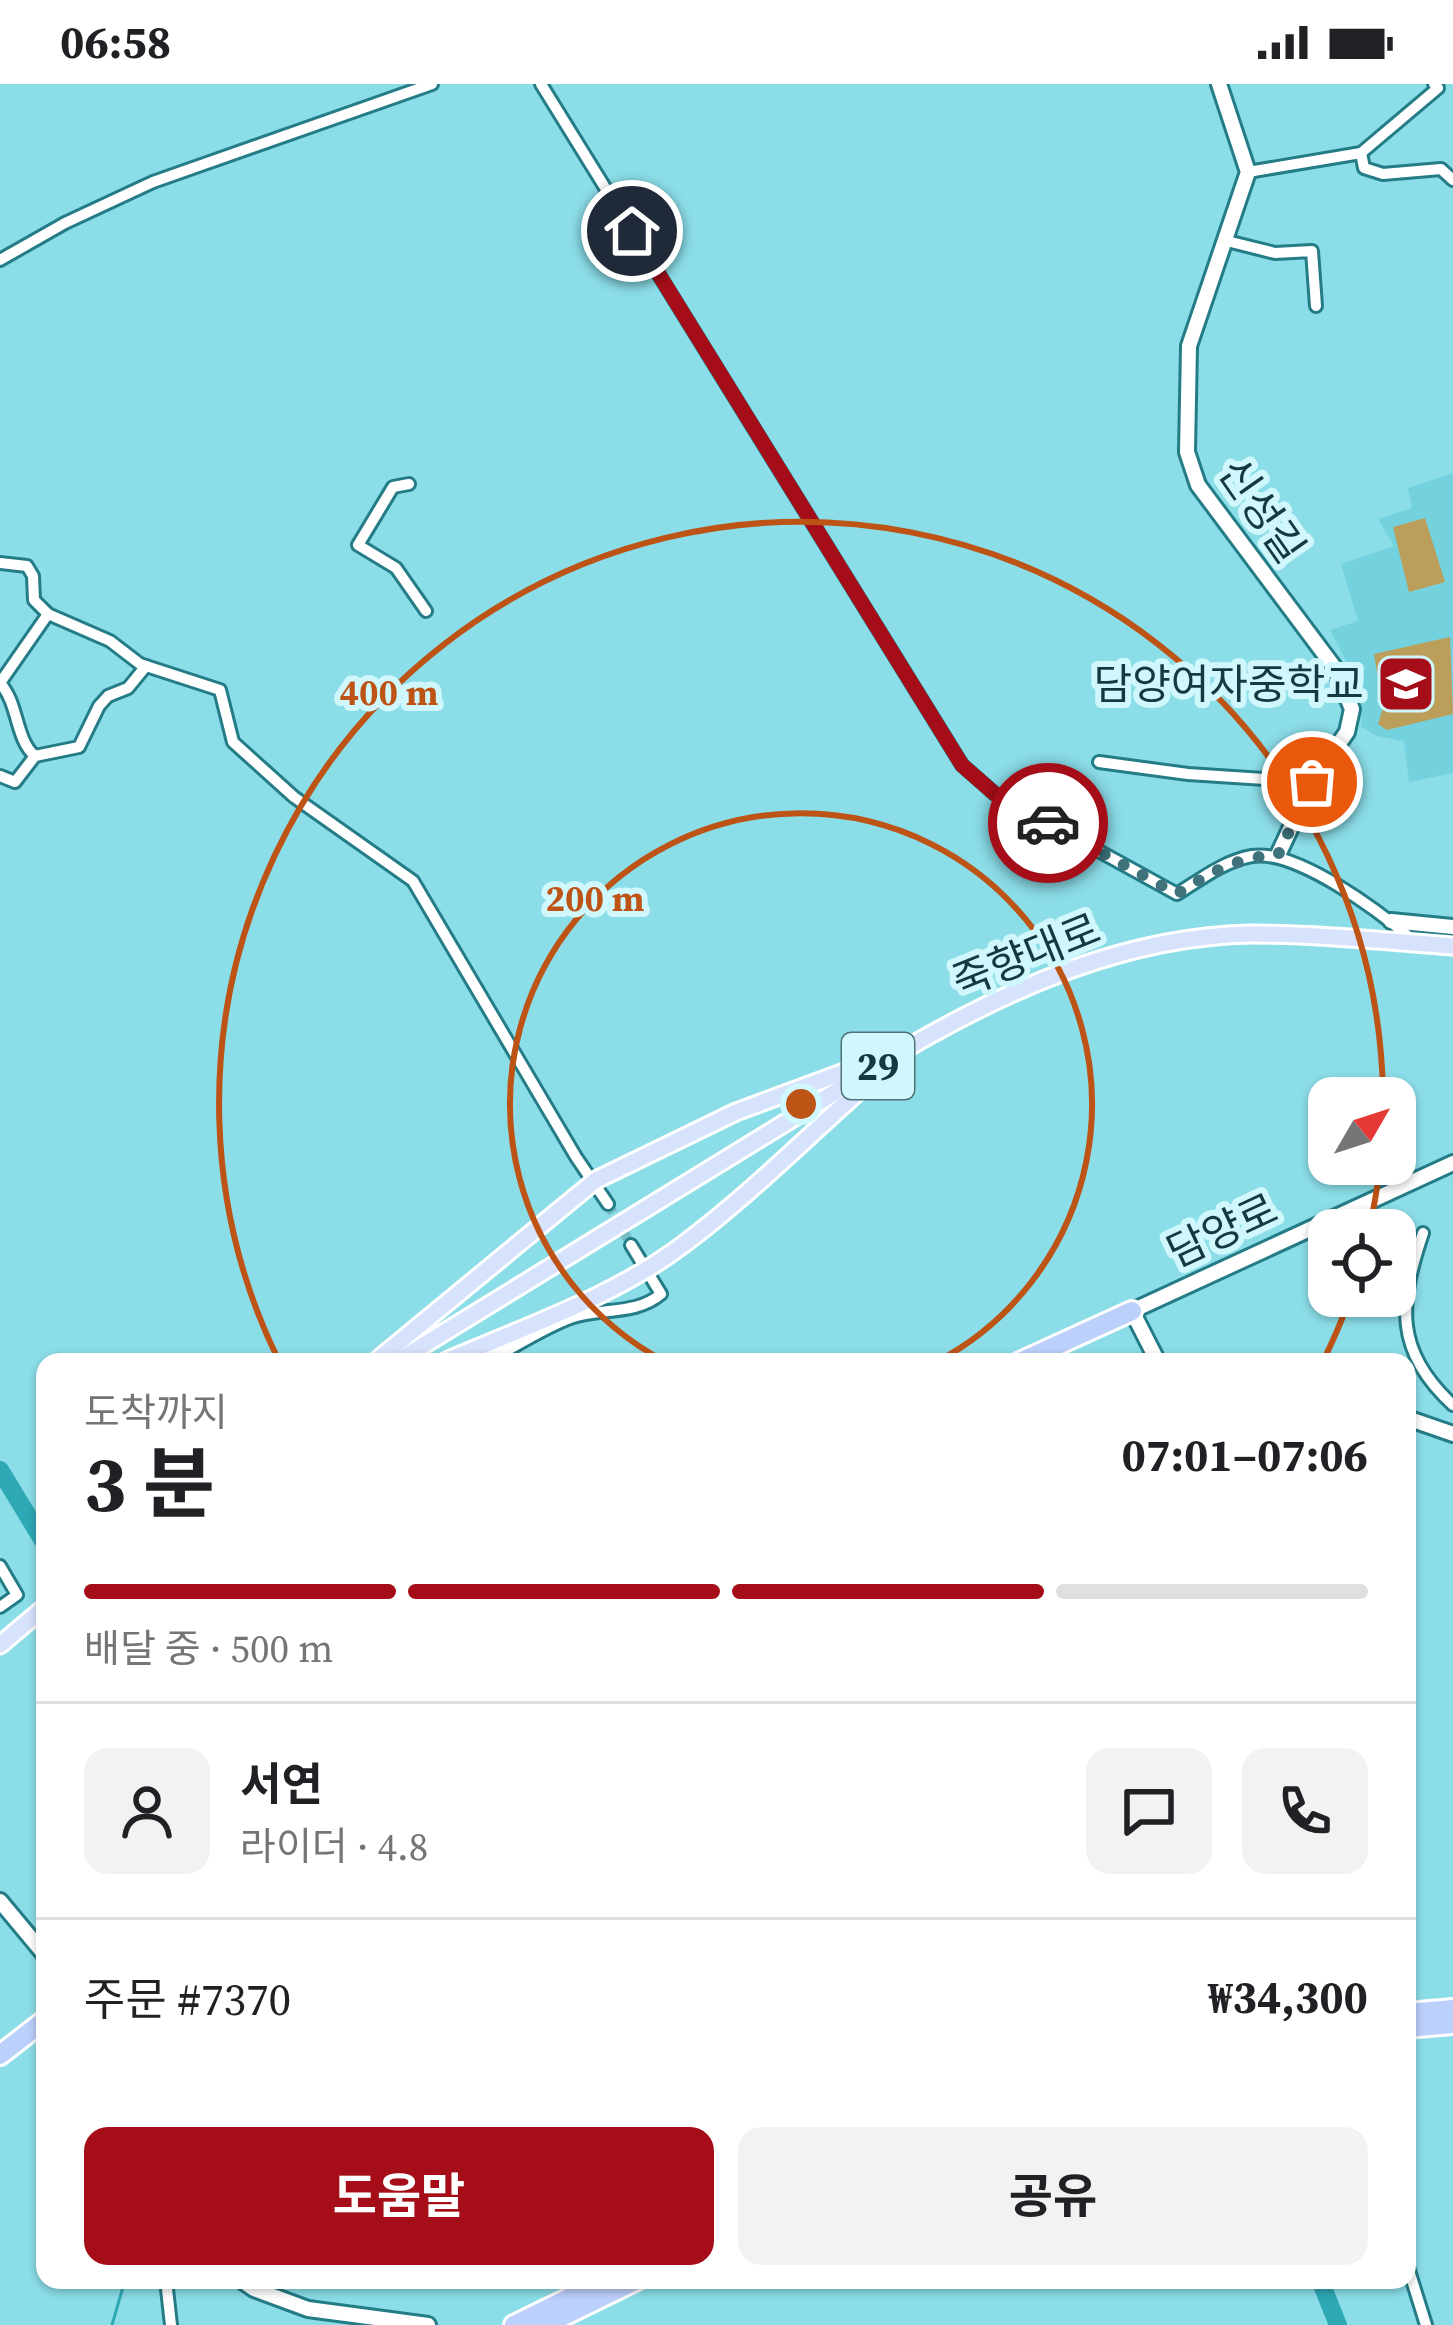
<!DOCTYPE html>
<html lang="ko">
<head>
<meta charset="utf-8">
<style>
	:root { --surface:#fff; --page:#f2f2f2; --text:#202124; --muted:#757577; --line:#e0e0e0; --accent:#a50e18 }
	body { margin:0; font-family:"Source Serif 4","Noto Sans KR",serif; background:var(--page); color:var(--text); height:100vh; display:flex; flex-direction:column; font-size:45px; white-space:nowrap }
	* { box-sizing:border-box; margin:0 }
	p { font-size:39px; color:var(--muted) }
	.icon { flex:none; width:66px; height:66px; fill:none; stroke:currentColor; stroke-width:2; stroke-linecap:round; stroke-linejoin:round }
	.map { position:relative; flex:1; overflow:hidden }
	.sheet { position:absolute; left:36px; top:1269px; width:1380px; height:936px; display:flex; flex-direction:column; background:var(--surface); border-radius:24px; box-shadow:0 3px 9px #0004 }
	.sheet>* { flex:none }
	.needle { width:78px; rotate:51deg }
	.fabs { position:absolute; left:1308px; top:993px; display:grid; gap:24px }
	.fabs a { display:grid; place-items:center; width:108px; height:108px; border-radius:24px; background:var(--surface); box-shadow:0 3px 9px #0004; font-size:60px }
	.pin { position:absolute; display:grid; place-items:center; width:102px; height:102px; color:#fff; margin:-51px; border:6px solid #fff; border-radius:50%; box-shadow:0 3px 12px #0007 }
	.courier { position:absolute; display:grid; place-items:center; width:120px; height:120px; margin:-60px; border:9px solid #a50e18; border-radius:50%; background:#fff; color:#222; box-shadow:0 3px 15px #0007 }
	.headline em { font-style:normal; font-weight:700 }
	.headline div { display:flex; flex-direction:column-reverse }
	.headline { display:flex; align-items:center; justify-content:space-between; height:204px; padding:0 48px }
	h1 { font-size:78px; font-weight:700; line-height:90px }
	.bar { display:grid; grid-template-columns:repeat(4,1fr); gap:18px 12px; align-content:center; height:144px; padding:0 48px }
	.bar i { height:15px; border-radius:9px; background:var(--line) }
	.bar .active { background:var(--accent) }
	.bar p { grid-column:span 4 }
	.line { display:flex; align-items:center; gap:30px; padding:0 48px; border-top:3px solid var(--line) }
	.line div { flex:1 }
	.round { display:grid; place-items:center; flex:none; width:126px; height:126px; border-radius:24px; background:var(--page) }
	.action { display:flex; gap:24px; margin-top:auto; padding:24px 48px }
	.action a { flex:1; height:138px; border-radius:24px; background:var(--accent); color:#fff; font-size:48px; font-weight:700; line-height:138px; text-align:center }
	.action a+a { background:var(--page); color:var(--text) }
	.status { display:flex; justify-content:space-between; align-items:center; height:84px; padding:0 60px; background:var(--surface); direction:ltr }
	.status svg { height:33px; fill:currentColor }
	.map>svg:first-child { display:block }
	.built { fill:#74d2de }
	.green { fill:#bc9e5b }
	.lines { fill:none; stroke-linecap:round; stroke-linejoin:round }
	.stream { stroke:#2ea8b5; stroke-width:3 }
	.river { stroke:#2ea8b5; stroke-width:18 }
	.street-tunnel { stroke:#74bcc6; stroke-width:10; stroke-dasharray:10 5; stroke-linecap:butt }
	.street-casing { stroke:#237c86; stroke-width:16 }
	.secondary-casing { stroke:#237c86; stroke-width:20 }
	.primary-casing { stroke:#fff; stroke-width:21 }
	.highway-casing { stroke:#fff; stroke-width:24 }
	.street { stroke:#fff; stroke-width:10 }
	.secondary { stroke:#fff; stroke-width:14 }
	.primary { stroke:#d7e3fd; stroke-width:15 }
	.highway { stroke:#bcd0fc; stroke-width:18 }
	.done { stroke:#3f727a; stroke-width:12; stroke-dasharray:0 21.6 }
	.route { stroke:#a50e18; stroke-width:15 }
	.ring { fill:none; stroke:#be5316; stroke-width:6 }
	.labels { text-anchor:middle; stroke-width:12; stroke-linejoin:round; paint-order:stroke }
	.shield { fill:#d0f7fc; stroke:#4e7277; stroke-width:3 }
	.shield-label { font-size:39px; font-weight:bold; fill:#16393e }
	.street-label { font-size:42px; fill:#16393e; stroke:#d0f7fc }
	.poi-label { font-size:42px; fill:#16393e; stroke:#d0f7fc; text-anchor:end }
	.centre { fill:#be5316; stroke:#d0f7fc; stroke-width:6 }
	.ring-label { font-size:36px; text-anchor:middle; font-weight:bold; fill:#be5316; stroke:#d0f7fc; stroke-width:12; stroke-linejoin:round; paint-order:stroke }
</style>
</head>
<body>
<div class="status"><b>06:58</b><svg viewBox="0 0 49 12"><path d="M0 12V9h3v3zM5 12V6h3v6zM10 12V3h3v9zM15 12V0h3v12zM26 1h20v11H26zM47 4h2v5h-2z"/></svg></div>
<div class="map">
<svg width="1453" height="2241" viewBox="0 0 1453 2241">
	<rect width="100%" height="100%" fill="#8bdde8"/>
	<path class="built" d="M 1453,389 L 1453,689 L 1409,698 L 1404,657 L 1376,652 L 1361,642 L 1362,607 L 1330,546 L 1358,537 L 1341,480 L 1394,462 L 1378,435 L 1412,424 L 1408,404 Z"/>
	<g class="green">
		<path d="M 1425,434 L 1445,498 L 1409,508 L 1393,443 Z"/>
		<path d="M 1450,553 L 1453,630 L 1387,646 L 1378,640 L 1383,624 L 1374,570 Z"/>
	</g>
	<g class="lines">
		<path class="stream" d="M 112,2241 L 125,2196"/>
		<g class="river">
			<path d="M 0,1386 L 45,1460"/>
			<path d="M 1320,2196 L 1338,2241"/>
		</g>
		<path class="street-tunnel" d="M 608,1120 L 631,1161"/>
		<g class="street-casing">
			<g id="street">
				<path d="M 541,0 L 962,681 L 995,710 L 1177,810 C 1201,795 1224,777 1252,772 C 1297,765 1380,828 1414,857"/>
				<path d="M 1361,69 L 1364,84 L 1383,90 L 1441,85 L 1453,96"/>
				<path d="M 1248,88 L 1361,69 L 1438,4 L 1434,0"/>
				<path d="M 1227,157 L 1275,169 L 1312,167 L 1316,222"/>
				<path d="M 0,176 L 65,139 L 153,98 L 432,0"/>
				<path d="M 409,400 L 393,403 L 358,461 L 396,484 L 426,527"/>
				<path d="M 0,479 L 27,482 L 33,492 L 34,516 L 48,530 L 110,557 L 140,580 L 220,606 L 233,658 L 294,713 L 413,797 L 576,1073 L 608,1120"/>
				<path d="M 0,599 C 19,620 15,655 35,672"/>
				<path d="M 0,599 L 48,530"/>
				<path d="M 1099,678 L 1188,690 L 1312,698"/>
				<path d="M 0,692 L 15,698 L 35,672 L 79,663 L 99,622 L 108,612 L 128,604 L 146,582"/>
				<path d="M 1423,1149 C 1399,1220 1394,1267 1453,1321"/>
				<path d="M 486,1278 C 513,1264 541,1245 570,1234 C 600,1223 635,1232 661,1210 L 631,1161"/>
				<path d="M 0,1482 L 17,1511 L 0,1523"/>
				<path d="M 1407,2180 L 1426,2241"/>
				<path d="M 166,2196 L 171,2241"/>
			</g>
		</g>
		<g class="secondary-casing">
			<g id="secondary">
				<path d="M 1219,0 L 1248,88 L 1189,262 L 1187,368 L 1198,401 L 1334,583 L 1352,625 L 1347,648 L 1312,698 L 1278,771"/>
				<path d="M 1391,837 L 1453,843"/>
				<path d="M 1158,1278 L 1132,1227 L 1453,1079"/>
				<path d="M 1407,1334 L 1453,1350"/>
				<path d="M 0,1817 L 45,1871"/>
				<path d="M 241,2196 L 254,2205 L 308,2225 L 428,2241"/>
			</g>
		</g>
		<g class="primary-casing">
			<g id="primary">
				<path d="M 375,1278 L 596,1096 L 736,1028 L 871,978"/>
				<path d="M 396,1278 L 907,964 C 1012,903 1128,852 1252,850 C 1319,850 1386,857 1453,862"/>
				<path d="M 444,1278 C 524,1243 614,1213 684,1160 C 752,1109 814,1046 878,990"/>
				<path d="M 0,1561 L 45,1523"/>
			</g>
		</g>
		<g class="highway-casing">
			<g id="highway">
				<path d="M 1020,1278 L 1132,1227"/>
				<path d="M 1407,1929 L 1453,1925"/>
				<path d="M 1407,1944 L 1453,1940"/>
				<path d="M 0,1971 L 45,1936"/>
				<path d="M 514,2241 L 606,2196"/>
				<path d="M 545,2241 L 637,2196"/>
			</g>
		</g>
		<use href="#street" class="street"/>
		<use href="#secondary" class="secondary"/>
		<use href="#primary" class="primary"/>
		<use href="#highway" class="highway"/>
	</g>
	<g class="lines">
		<path class="done" d="M 1048,739 L 1177,810 C 1211,788 1237,773 1278,771 L 1312,698"/>
		<path class="route" d="M 632,147 L 962,681 L 995,710 L 1048,739"/>
	</g>
	<g class="ring">
		<path d="M664 1277A291 291 0 1 1 938 1277"/>
		<path d="M1380 1081A582 582 0 0 1 1369 1146M1350 1214A582 582 0 0 1 1324 1275M278 1275A582 582 0 1 1 1383 1010"/>
	</g>
	<defs>
		<g id="school-square" transform="scale(3)"><rect x="-9" y="-9" width="18" height="18" rx="4" fill="#a50e18" stroke="#d0f7fc"/><path d="M0-5L7-2L0 1L-7-2ZM-4 1L0 2.5L4 1V4Q0 6-4 4Z" fill="#fff"/></g>
	</defs>
	<g fill-rule="evenodd">
		<use href="#school-square" x="1406" y="600"/>
	</g>
	<g class="labels">
		<rect class="shield" x="842" y="949" width="72" height="66" rx="9"/>
		<g class="shield-label">
			<text x="878" y="996">29</text>
		</g>
		<g class="street-label">
			<text transform="translate(1262 426) rotate(55)" y="15">신성길</text>
			<text transform="translate(1026 871) rotate(-22)" y="15">죽향대로</text>
			<text transform="translate(1222 1146) rotate(-25)" y="15">담양로</text>
		</g>
		<g class="poi-label">
			<text x="1364" y="615">담양여자중학교</text>
		</g>
	</g>
	<circle cx="801" cy="1020" r="18" class="centre"/>
	<g class="ring-label">
		<text x="389" y="621">400 m</text>
		<text x="595" y="827">200 m</text>
	</g>
</svg>
<div class="fabs">
<a><svg class="needle" viewBox="-14 -14 28 28"><path d="M0-13l5 13h-10z" fill="#e53935"/><path d="M0 13l5-13h-10z" fill="#757577"/></svg></a>
<a><svg class="icon" aria-label="locate" viewBox="0 0 24 24"><circle cx="12" cy="12" r="6"/><path d="M12 2v4M12 18v4M2 12h4M18 12h4"/></svg></a>
</div>
<div class="pin" style="left:1312px;top:698px;background:#ea580c"><svg class="icon" aria-label="bag" viewBox="0 0 24 24"><path d="M5 8h14l-1 12H6zM9 8a3 3 0 0 1 6 0"/></svg></div>
<div class="pin" style="left:632px;top:147px;background:#1f2937"><svg class="icon" aria-label="home" viewBox="0 0 24 24"><path d="M3 11l9-7 9 7M6 9v11h12V9"/></svg></div>
<div class="courier" style="left:1048px;top:739px"><svg class="icon" aria-label="car" viewBox="0 0 24 24"><path d="M5 17H2v-5l4-1 3-4h7l3 4 3 1v5h-3M9 17h6M6 11h13"/><circle cx="7" cy="17" r="2"/><circle cx="17" cy="17" r="2"/></svg></div>
<section class="sheet">
<div class="headline"><div><h1>3 분</h1><p>도착까지</p></div><em>07:01–07:06</em></div>
<div class="bar"><i class="active"></i><i class="active"></i><i class="active"></i><i></i><p>배달 중 · 500 m</p></div>
<div class="line" style="height:216px"><a class="round"><svg class="icon" aria-label="person" viewBox="0 0 24 24"><circle cx="12" cy="8" r="4"/><path d="M4 21q1-7 8-7t8 7"/></svg></a><div><b>서연</b><p>라이더 · 4.8</p></div><a class="round"><svg class="icon" aria-label="chat" viewBox="0 0 24 24"><path d="M4 5h16v11H9l-5 4z"/></svg></a><a class="round"><svg class="icon" aria-label="phone" viewBox="0 0 24 24"><path d="M5 4h4l2 5-3 2q2 4 5 5l2-3 5 2v4C11 20 4 13 5 4z"/></svg></a></div>
<div class="line" style="height:156px"><div>주문 #7370</div><b>₩34,300</b></div>
<div class="action"><a>도움말</a><a>공유</a></div>
</section>
</div>
</body>
</html>
